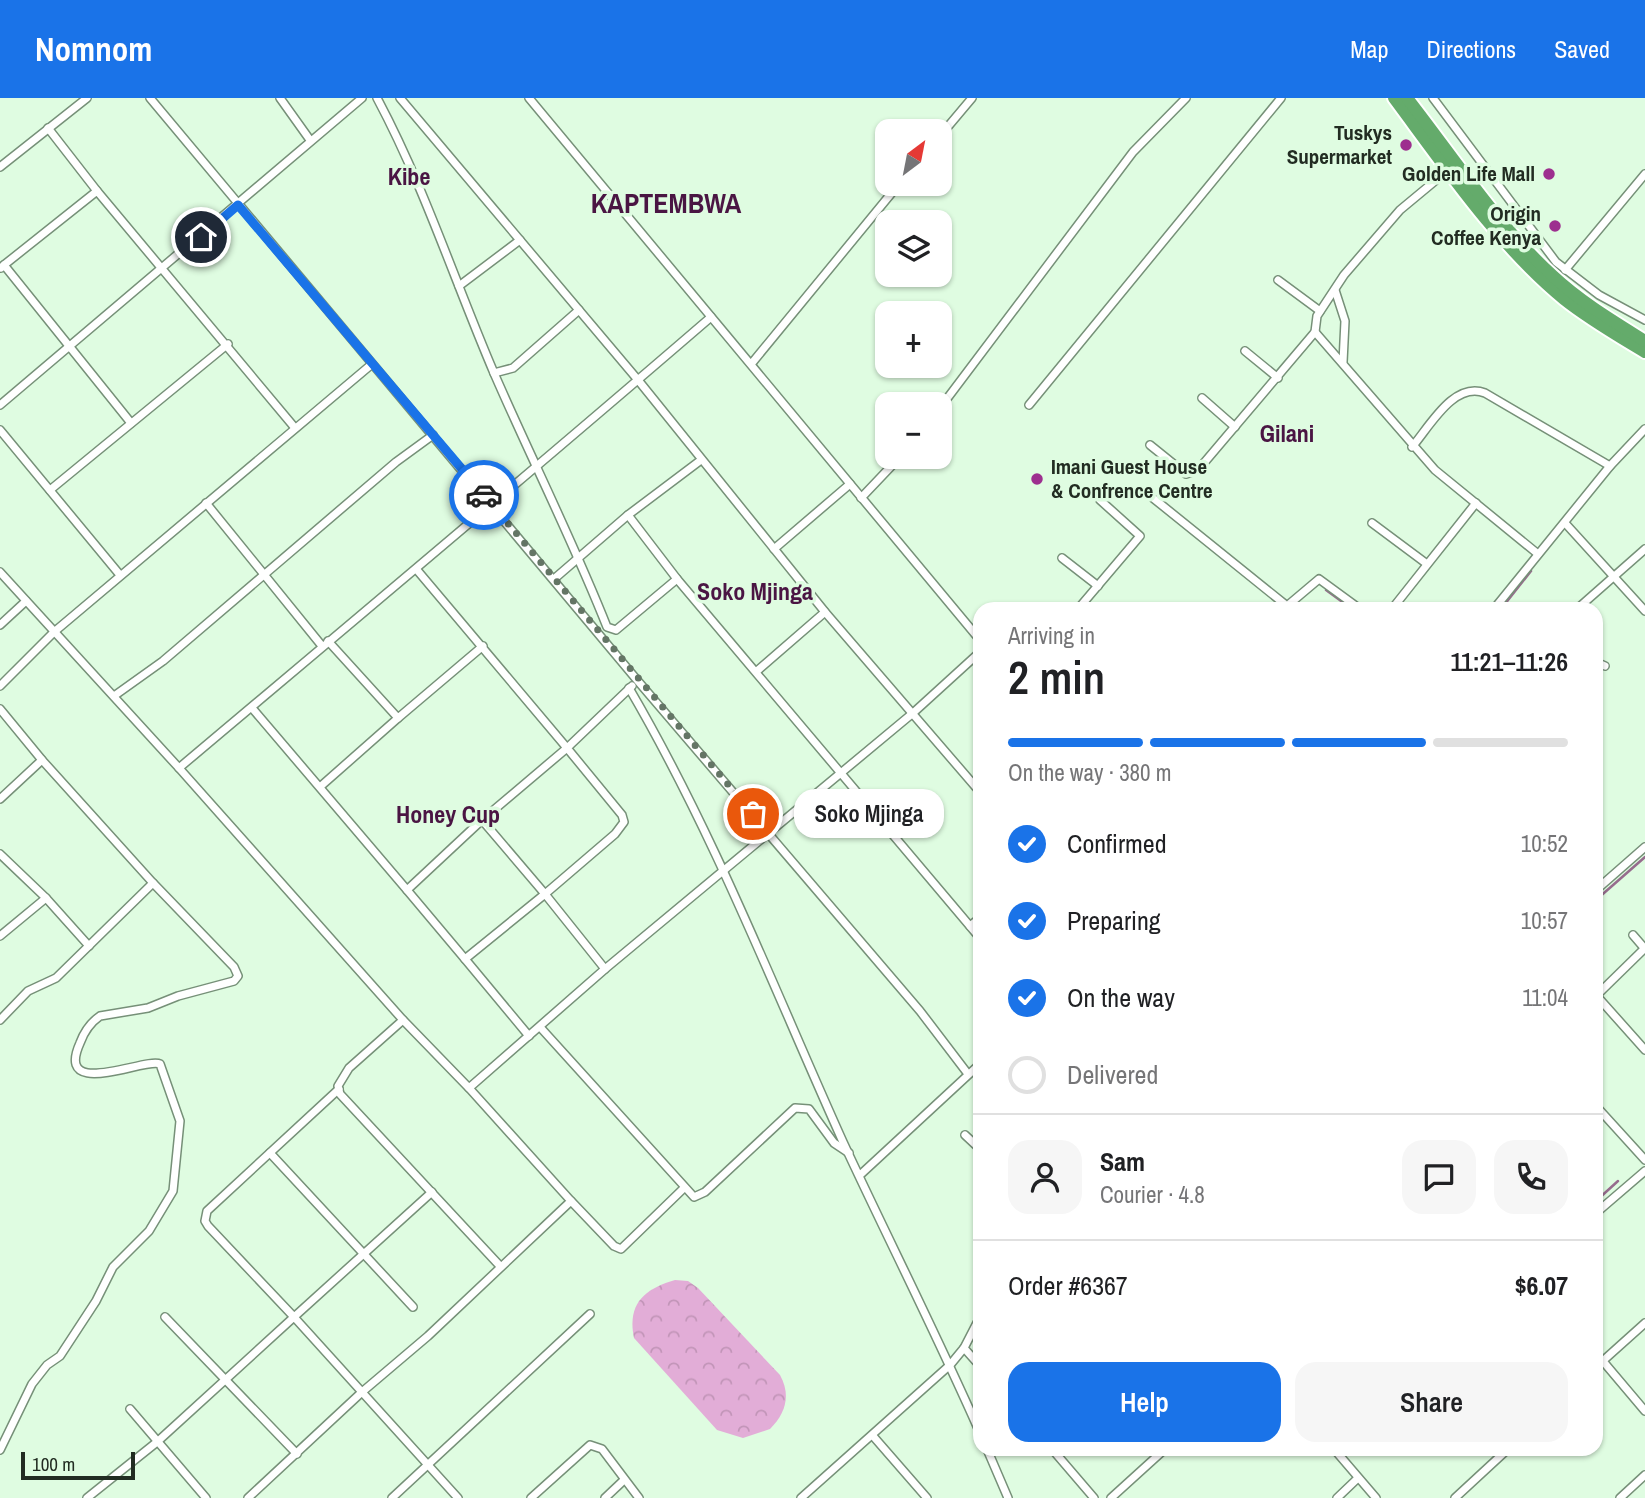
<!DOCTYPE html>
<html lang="en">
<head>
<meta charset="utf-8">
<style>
	:root { --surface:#fff; --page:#f6f6f6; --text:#202124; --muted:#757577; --line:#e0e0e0; --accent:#1a73e8 }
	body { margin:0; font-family:"Archivo Narrow",sans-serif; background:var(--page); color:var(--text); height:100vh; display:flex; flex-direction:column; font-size:26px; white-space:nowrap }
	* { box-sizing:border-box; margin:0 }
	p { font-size:23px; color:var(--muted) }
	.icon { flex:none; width:38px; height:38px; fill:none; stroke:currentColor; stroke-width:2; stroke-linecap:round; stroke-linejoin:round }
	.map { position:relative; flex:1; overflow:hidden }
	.drawer { position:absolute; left:973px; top:504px; width:630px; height:854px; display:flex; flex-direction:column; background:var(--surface); border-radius:21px; box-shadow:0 2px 5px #0004 }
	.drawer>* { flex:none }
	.needle { width:46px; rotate:32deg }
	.controls { position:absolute; left:875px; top:21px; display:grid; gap:14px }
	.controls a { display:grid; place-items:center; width:77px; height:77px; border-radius:14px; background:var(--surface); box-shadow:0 2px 5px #0004; font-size:35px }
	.scale { position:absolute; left:21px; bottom:18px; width:114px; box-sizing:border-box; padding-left:7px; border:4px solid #222c22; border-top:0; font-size:19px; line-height:24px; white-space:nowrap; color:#222c22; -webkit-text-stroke:5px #dffce1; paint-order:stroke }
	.pin { position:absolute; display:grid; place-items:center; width:60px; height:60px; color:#fff; margin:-30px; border:4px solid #fff; border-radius:50%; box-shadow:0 2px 7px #0007 }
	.courier { position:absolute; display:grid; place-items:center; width:70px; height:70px; margin:-35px; border:5px solid #1a73e8; border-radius:50%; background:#fff; color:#222; box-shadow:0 2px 9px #0007 }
	.bubble { position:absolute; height:49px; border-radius:21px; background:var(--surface); box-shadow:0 2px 5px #0004; font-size:23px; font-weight:600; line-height:49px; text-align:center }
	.overview em { font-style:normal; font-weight:600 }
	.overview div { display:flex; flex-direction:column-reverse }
	.overview { display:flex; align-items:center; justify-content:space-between; height:119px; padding:0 35px }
	h1 { font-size:46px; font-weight:600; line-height:52px }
	.bar { display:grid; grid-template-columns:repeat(4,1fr); gap:10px 7px; align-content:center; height:84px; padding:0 35px }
	.bar i { height:9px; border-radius:5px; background:var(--line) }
	.bar .active { background:var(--accent) }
	.bar p { grid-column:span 4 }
	.line { display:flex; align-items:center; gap:18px; padding:0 35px; border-top:2px solid var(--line) }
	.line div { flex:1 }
	.round { display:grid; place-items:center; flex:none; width:74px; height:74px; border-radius:21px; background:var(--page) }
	ol { padding:0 35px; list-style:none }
	li { display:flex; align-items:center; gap:21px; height:77px }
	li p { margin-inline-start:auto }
	li .icon { padding:7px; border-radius:50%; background:var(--accent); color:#fff; stroke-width:4 }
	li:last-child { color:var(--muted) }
	li i { width:38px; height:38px; border:4px solid var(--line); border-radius:50% }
	.button { display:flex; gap:14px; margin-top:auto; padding:14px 35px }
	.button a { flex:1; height:80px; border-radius:21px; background:var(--accent); color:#fff; font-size:28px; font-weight:600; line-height:80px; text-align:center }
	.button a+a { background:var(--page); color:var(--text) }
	header { display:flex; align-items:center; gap:42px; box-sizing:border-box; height:98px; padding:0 35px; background:var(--accent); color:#fff }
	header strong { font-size:33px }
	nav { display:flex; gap:38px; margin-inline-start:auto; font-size:24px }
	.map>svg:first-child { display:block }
	.park { fill:url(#park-crowns) }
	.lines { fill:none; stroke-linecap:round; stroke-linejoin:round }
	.stream { stroke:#966c8d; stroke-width:2.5 }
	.street-casing { stroke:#769078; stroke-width:10 }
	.highway-casing { stroke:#fff; stroke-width:16 }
	.street { stroke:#fff; stroke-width:7 }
	.highway { stroke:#64ab6b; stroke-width:12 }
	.done { stroke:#647565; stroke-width:7; stroke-dasharray:0 12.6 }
	.route { stroke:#1a73e8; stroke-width:9 }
	.poi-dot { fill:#9d2f8f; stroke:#dffce1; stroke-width:2.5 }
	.labels { text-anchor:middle; stroke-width:7; stroke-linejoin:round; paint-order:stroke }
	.poi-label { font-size:21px; font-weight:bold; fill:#222c22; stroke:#dffce1; text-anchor:end }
	.quarter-label { font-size:24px; font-weight:bold; fill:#4a1543; stroke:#dffce1 }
	.district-label { font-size:28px; font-weight:bold; fill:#4a1543; stroke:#dffce1 }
</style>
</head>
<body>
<header>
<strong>Nomnom</strong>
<nav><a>Map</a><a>Directions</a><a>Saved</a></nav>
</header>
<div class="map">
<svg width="1645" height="1400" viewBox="0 0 1645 1400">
	<defs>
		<pattern id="park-crowns" width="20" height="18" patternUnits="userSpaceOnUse" patternTransform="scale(1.75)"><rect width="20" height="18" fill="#e2add7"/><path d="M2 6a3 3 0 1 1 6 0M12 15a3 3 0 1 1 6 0" fill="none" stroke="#c295b8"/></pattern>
	</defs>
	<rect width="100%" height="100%" fill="#dffce1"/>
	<path class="park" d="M 675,1182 L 688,1183 L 698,1190 L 780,1277 C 791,1297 786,1315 770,1331 L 743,1340 L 717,1332 L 634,1240 C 627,1206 644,1191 675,1182 Z"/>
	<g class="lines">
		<g class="stream">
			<path d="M 1326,492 L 1352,511"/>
			<path d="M 1501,511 L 1531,473"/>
			<path d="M 1596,802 L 1645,759"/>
			<path d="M 1596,1103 L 1618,1083"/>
		</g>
		<g class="street-casing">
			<g id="street">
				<path d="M 150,0 L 637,582 L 920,913 L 968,976"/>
				<path d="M 280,0 L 310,42"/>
				<path d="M 377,0 C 424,88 455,184 494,275 C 531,360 573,443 607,529 L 616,532 L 677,481"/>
				<path d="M 400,0 L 638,282 L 825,514 L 980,694"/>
				<path d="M 529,0 L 980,542"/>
				<path d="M 1433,0 L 1556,164 L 1599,197 L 1645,222"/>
				<path d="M 48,30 L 97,93"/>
				<path d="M 940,38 L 972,0"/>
				<path d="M 0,69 L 87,0"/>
				<path d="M 4,167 L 97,93 L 295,330"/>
				<path d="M 1,170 L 4,167 L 131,325"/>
				<path d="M 1565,172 L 1645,76"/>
				<path d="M 1278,182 L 1320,213"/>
				<path d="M 459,188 L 520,142"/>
				<path d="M 1335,192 L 1345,223 L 1343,264"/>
				<path d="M 1315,234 L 1435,372 L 1538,456"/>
				<path d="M 1245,253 L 1278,280"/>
				<path d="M 752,265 L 899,86"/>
				<path d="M 494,275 L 513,270 L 579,212"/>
				<path d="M 1202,300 L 1235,329"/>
				<path d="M 0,307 L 362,0"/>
				<path d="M 1029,307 L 1281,0"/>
				<path d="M 940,310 L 1133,54 L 1186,0"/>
				<path d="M 0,332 L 120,477"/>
				<path d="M 1150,347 L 1186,376 L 1198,372 L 1315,234 L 1317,218 L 1344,177 L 1400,112 L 1447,73"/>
				<path d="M 1412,349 C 1430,328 1454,283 1485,295 L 1610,368"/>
				<path d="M 50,392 L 228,246"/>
				<path d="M 861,400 L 900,359"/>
				<path d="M 1153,400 L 1287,508 L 1319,481 L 1360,511"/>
				<path d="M 206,405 L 322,548"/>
				<path d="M 628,417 L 677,481 L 980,840"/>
				<path d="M 1372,425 L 1427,466"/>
				<path d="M 1565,425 L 1645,513"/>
				<path d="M 774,451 L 850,386"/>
				<path d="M 1062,460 L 1098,488"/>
				<path d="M 0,474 L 179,670 L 403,922 L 469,990 L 571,1103 L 428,1238 L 362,1294 L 248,1400"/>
				<path d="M 554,481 L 628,417 L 701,362"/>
				<path d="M 1022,510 L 1024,511"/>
				<path d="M 1078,511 L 1140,438 L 1100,402"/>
				<path d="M 1392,511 L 1476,405"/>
				<path d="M 1494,511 L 1610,368 L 1645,331"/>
				<path d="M 1577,511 L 1645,451"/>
				<path d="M 0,527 L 26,503"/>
				<path d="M 328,543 L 398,620 L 483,548"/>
				<path d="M 1596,564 L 1605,568"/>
				<path d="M 757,573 L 825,514"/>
				<path d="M 0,588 L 54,534 L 372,266"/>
				<path d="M 629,590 C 714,735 774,891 843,1044 C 888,1141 937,1237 980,1335"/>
				<path d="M 114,598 L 163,563 L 396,364 L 433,337"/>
				<path d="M 252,610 L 407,792 L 482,722 L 567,650 L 417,472"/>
				<path d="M 0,611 L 42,662 L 0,701"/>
				<path d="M 179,670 C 357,520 535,371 711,219"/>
				<path d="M 321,688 L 398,620"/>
				<path d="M 482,722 L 545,796 L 615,736 L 624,724 L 622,717 L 567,650 L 632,588"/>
				<path d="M 0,756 L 46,800 L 0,838"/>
				<path d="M 407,792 L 465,861"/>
				<path d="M 1596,792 L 1645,749"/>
				<path d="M 46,800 L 89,848"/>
				<path d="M 970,828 L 980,820"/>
				<path d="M 1633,837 L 1645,851"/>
				<path d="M 1596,897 L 1645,952"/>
				<path d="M 1596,898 L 1645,850"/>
				<path d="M 0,922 L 28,893 L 56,880 L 153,785"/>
				<path d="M 403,922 L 349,970 L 338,988 L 340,996 L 500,1168"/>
				<path d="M 540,929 L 694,1099 L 705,1094 L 795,1010 L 809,1011 L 834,1045 L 849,1055"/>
				<path d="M 529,938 L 465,861 L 545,796 L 605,871"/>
				<path d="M 469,990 L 605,871 L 913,615 L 980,554"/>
				<path d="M 339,991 L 207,1113 L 205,1123 L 208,1128 L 294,1219 L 432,1094"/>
				<path d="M 1596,1008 L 1645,1062"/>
				<path d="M 965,1037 L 980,1051"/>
				<path d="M 270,1055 L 413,1209"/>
				<path d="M 860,1077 L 980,966"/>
				<path d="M 571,1103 L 614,1148 L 621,1151 L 684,1090"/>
				<path d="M 1596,1115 L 1645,1073"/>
				<path d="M 165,1219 L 297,1356"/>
				<path d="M 964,1250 L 980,1268"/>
				<path d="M 1596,1255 L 1645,1313"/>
				<path d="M 1596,1269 L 1645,1225"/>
				<path d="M 130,1311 L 206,1400"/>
				<path d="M 873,1338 L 927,1400"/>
				<path d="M 987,1351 L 1008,1400"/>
				<path d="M 1052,1351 L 1094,1400"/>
				<path d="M 1334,1351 L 1376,1400"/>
				<path d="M 0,1352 L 32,1286 L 47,1267 L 60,1258 L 96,1203 L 113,1169 L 149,1133 L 173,1093 L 180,1023 L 160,966 C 146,959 54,1003 80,945 C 84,934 90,925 100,918 L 148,910 L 178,898 L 234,883 L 238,878 L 234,869 L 153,785 L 42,662"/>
				<path d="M 87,1400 L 157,1344 L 294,1219 L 458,1400"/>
				<path d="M 392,1400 L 590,1216"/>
				<path d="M 531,1400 L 590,1347 L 602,1351 L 639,1400"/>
				<path d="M 605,1400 L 624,1382"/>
				<path d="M 801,1400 L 950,1267 L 964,1250 L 980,1219"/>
				<path d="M 1111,1400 L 1165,1351"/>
				<path d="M 1337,1400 L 1358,1380"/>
				<path d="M 1455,1400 L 1508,1351"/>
				<path d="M 1620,1400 L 1645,1377"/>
			</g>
		</g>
		<g class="highway-casing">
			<g id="highway">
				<path d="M 1394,0 C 1444,67 1499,148 1564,201 C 1589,221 1617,237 1645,254"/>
				<path d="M 1407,0 C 1454,60 1497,127 1553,178 C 1581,204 1613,223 1645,243"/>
			</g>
		</g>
		<use href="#street" class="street"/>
		<use href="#highway" class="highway"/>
	</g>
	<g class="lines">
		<path class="done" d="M 484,397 L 753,716"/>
		<path class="route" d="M 201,139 L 238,107 L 484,397"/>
	</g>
	<g class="poi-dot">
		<circle cx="1406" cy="47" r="7"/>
		<circle cx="1549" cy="76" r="7"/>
		<circle cx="1555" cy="128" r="7"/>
		<circle cx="1037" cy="381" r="7"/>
	</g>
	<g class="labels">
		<g class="poi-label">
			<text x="1392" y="42">Tuskys<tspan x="1392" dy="24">Supermarket</tspan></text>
			<text x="1535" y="83">Golden Life Mall</text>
			<text x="1541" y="123">Origin<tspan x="1541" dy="24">Coffee Kenya</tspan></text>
			<text x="1051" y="376" text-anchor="start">Imani Guest House<tspan x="1051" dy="24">&amp; Confrence Centre</tspan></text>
		</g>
		<g class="quarter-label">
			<text x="409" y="87">Kibe</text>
			<text x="1287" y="344">Gilani</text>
			<text x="755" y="502">Soko Mjinga</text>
			<text x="448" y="725">Honey Cup</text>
		</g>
		<g class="district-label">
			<text x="666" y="115">KAPTEMBWA</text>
		</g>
	</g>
</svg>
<div class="controls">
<a><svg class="needle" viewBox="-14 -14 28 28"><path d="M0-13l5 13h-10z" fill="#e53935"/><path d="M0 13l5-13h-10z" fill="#757577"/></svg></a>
<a><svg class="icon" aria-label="layers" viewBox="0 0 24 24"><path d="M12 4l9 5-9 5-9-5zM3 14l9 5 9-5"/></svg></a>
<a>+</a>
<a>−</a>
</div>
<div class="scale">100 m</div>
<div class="pin" style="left:753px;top:716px;background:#ea580c"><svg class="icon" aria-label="bag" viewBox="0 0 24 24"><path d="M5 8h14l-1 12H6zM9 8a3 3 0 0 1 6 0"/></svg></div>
<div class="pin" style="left:201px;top:139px;background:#1f2937"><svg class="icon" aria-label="home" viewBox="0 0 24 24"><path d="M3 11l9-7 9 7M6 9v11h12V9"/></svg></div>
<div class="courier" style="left:484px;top:397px"><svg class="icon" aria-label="car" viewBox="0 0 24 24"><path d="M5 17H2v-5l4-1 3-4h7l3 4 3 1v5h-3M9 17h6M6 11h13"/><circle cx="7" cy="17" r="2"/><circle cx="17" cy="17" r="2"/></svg></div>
<div class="bubble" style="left:794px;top:691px;width:150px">Soko Mjinga</div>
<section class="drawer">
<div class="overview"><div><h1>2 min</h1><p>Arriving in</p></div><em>11:21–11:26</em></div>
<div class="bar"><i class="active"></i><i class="active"></i><i class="active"></i><i></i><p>On the way · 380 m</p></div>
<ol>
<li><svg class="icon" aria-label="check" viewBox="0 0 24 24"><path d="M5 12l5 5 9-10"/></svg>Confirmed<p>10:52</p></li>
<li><svg class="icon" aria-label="check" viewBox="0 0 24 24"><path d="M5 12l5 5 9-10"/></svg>Preparing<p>10:57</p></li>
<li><svg class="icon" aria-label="check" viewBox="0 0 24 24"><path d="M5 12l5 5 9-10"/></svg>On the way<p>11:04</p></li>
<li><i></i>Delivered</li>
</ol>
<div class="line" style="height:126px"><a class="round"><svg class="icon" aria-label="person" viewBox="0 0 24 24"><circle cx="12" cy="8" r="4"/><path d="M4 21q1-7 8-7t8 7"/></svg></a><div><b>Sam</b><p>Courier · 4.8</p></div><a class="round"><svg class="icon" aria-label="chat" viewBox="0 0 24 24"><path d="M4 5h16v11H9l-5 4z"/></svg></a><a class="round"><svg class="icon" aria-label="phone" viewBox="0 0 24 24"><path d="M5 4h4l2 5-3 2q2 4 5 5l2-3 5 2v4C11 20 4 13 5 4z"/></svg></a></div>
<div class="line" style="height:91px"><div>Order #6367</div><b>$6.07</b></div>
<div class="button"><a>Help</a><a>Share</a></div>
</section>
</div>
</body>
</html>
